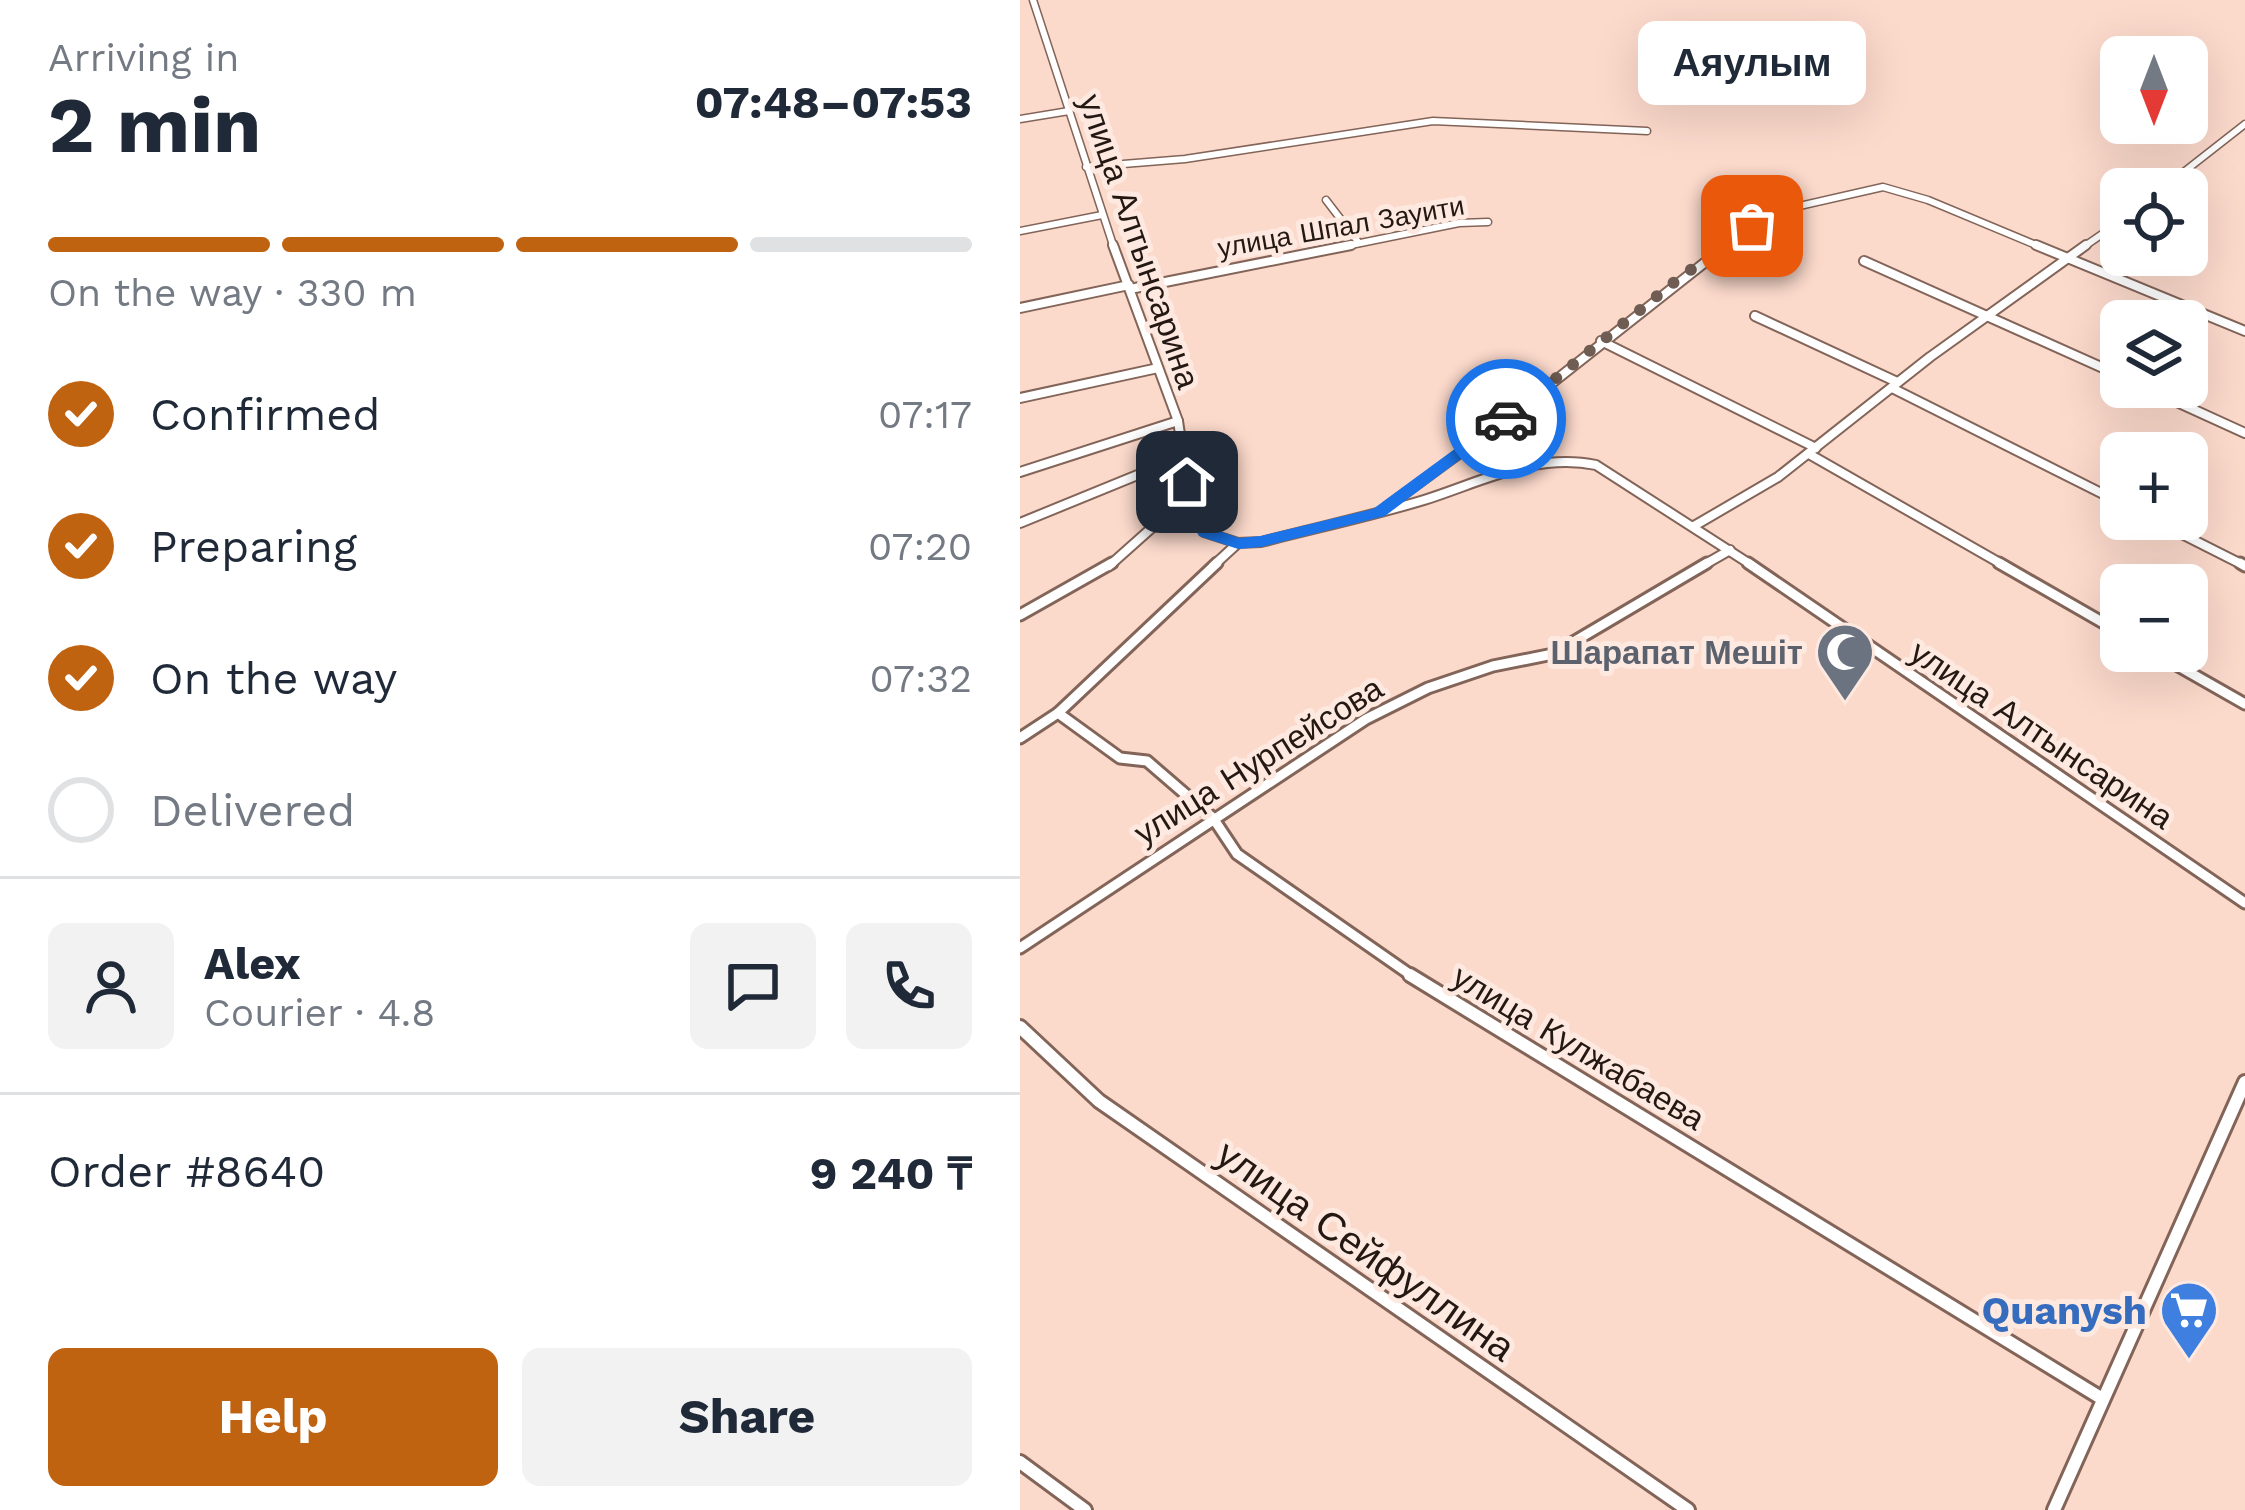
<!DOCTYPE html>
<html lang="en">
<head>
<meta charset="utf-8">
<style>
	:root { --surface:#fff; --page:#f2f2f3; --text:#1f2937; --muted:#747a83; --line:#e0e1e3; --accent:#bf6310 }
	body { margin:0; font-family:"Work Sans",sans-serif; background:var(--page); color:var(--text); height:100vh; display:flex; flex-direction:column; font-size:45px; white-space:nowrap }
	* { box-sizing:border-box; margin:0 }
	p { font-size:39px; color:var(--muted) }
	.icon { flex:none; width:66px; height:66px; fill:none; stroke:currentColor; stroke-width:2; stroke-linecap:round; stroke-linejoin:round }
	.map { position:relative; flex:1; overflow:hidden }
	.panel { display:flex; flex-direction:column; background:var(--surface); width:1020px }
	.panel>* { flex:none }
	.needle { width:78px; rotate:180deg }
	.tools { position:absolute; left:1080px; top:36px; display:grid; gap:24px }
	.tools a { display:grid; place-items:center; width:108px; height:108px; border-radius:18px; background:var(--surface); box-shadow:0 12px 48px #0002; font-size:60px }
	.pin { position:absolute; display:grid; place-items:center; width:102px; height:102px; color:#fff; margin:-51px; border-radius:24px; box-shadow:0 6px 18px #0006 }
	.courier { position:absolute; display:grid; place-items:center; width:120px; height:120px; margin:-60px; border:9px solid #1a73e8; border-radius:50%; background:#fff; color:#222; box-shadow:0 3px 15px #0007 }
	.bubble { position:absolute; height:84px; border-radius:18px; background:var(--surface); box-shadow:0 12px 48px #0002; font-size:39px; font-weight:700; line-height:84px; text-align:center }
	.head em { font-style:normal; font-weight:700 }
	.head div { display:flex; flex-direction:column-reverse }
	.head { display:flex; align-items:center; justify-content:space-between; height:204px; padding:0 48px }
	h1 { font-size:78px; font-weight:700; line-height:90px }
	.bar { display:grid; grid-template-columns:repeat(4,1fr); gap:18px 12px; align-content:center; height:144px; padding:0 48px }
	.bar i { height:15px; border-radius:9px; background:var(--line) }
	.bar .on { background:var(--accent) }
	.bar p { grid-column:span 4 }
	.line { display:flex; align-items:center; gap:30px; padding:0 48px; border-top:3px solid var(--line) }
	.line div { flex:1 }
	.round { display:grid; place-items:center; flex:none; width:126px; height:126px; border-radius:18px; background:var(--page) }
	ol { padding:0 48px; list-style:none }
	li { display:flex; align-items:center; gap:36px; height:132px }
	li p { margin-inline-start:auto }
	li .icon { padding:12px; border-radius:50%; background:var(--accent); color:#fff; stroke-width:4 }
	li:last-child { color:var(--muted) }
	li i { width:66px; height:66px; border:6px solid var(--line); border-radius:50% }
	.button { display:flex; gap:24px; margin-top:auto; padding:24px 48px }
	.button a { flex:1; height:138px; border-radius:18px; background:var(--accent); color:#fff; font-size:48px; font-weight:700; line-height:138px; text-align:center }
	.button a+a { background:var(--page); color:var(--text) }
	main { display:flex; flex:1; min-height:0 }
	.map>svg:first-child { display:block }
	.lines { fill:none; stroke-linecap:round; stroke-linejoin:round }
	.street-far3-casing { stroke:#826458; stroke-width:9 }
	.street-far2-casing { stroke:#826458; stroke-width:12 }
	.street-far1-casing { stroke:#826458; stroke-width:15 }
	.street-casing { stroke:#826458; stroke-width:18 }
	.street-far3 { stroke:#fff; stroke-width:6 }
	.street-far2 { stroke:#fff; stroke-width:8 }
	.street-far1 { stroke:#fff; stroke-width:9 }
	.street { stroke:#fff; stroke-width:12 }
	.route { fill:#1a73e8 }
	.done { stroke:#6f5c53; stroke-width:12; stroke-dasharray:0 21.6 }
	.labels { text-anchor:middle; stroke-width:10; stroke-linejoin:round; paint-order:stroke }
	.far-street-label { font-size:27px; fill:#241813; stroke:#fee9e1 }
	.street-label { font-size:33px; fill:#241813; stroke:#fee9e1 }
	.worship-label { font-size:33px; font-weight:bold; fill:#5b616d; stroke:#fee9e1; text-anchor:end }
	.near-street-label { font-size:39px; fill:#241813; stroke:#fee9e1 }
	.near-shop-label { font-size:39px; font-weight:bold; fill:#366cbe; stroke:#fee9e1; text-anchor:end }
</style>
</head>
<body>
<main>
<section class="panel">
<div class="head"><div><h1>2 min</h1><p>Arriving in</p></div><em>07:48–07:53</em></div>
<div class="bar"><i class="on"></i><i class="on"></i><i class="on"></i><i></i><p>On the way · 330 m</p></div>
<ol>
<li><svg class="icon" aria-label="check" viewBox="0 0 24 24"><path d="M5 12l5 5 9-10"/></svg>Confirmed<p>07:17</p></li>
<li><svg class="icon" aria-label="check" viewBox="0 0 24 24"><path d="M5 12l5 5 9-10"/></svg>Preparing<p>07:20</p></li>
<li><svg class="icon" aria-label="check" viewBox="0 0 24 24"><path d="M5 12l5 5 9-10"/></svg>On the way<p>07:32</p></li>
<li><i></i>Delivered</li>
</ol>
<div class="line" style="height:216px"><a class="round"><svg class="icon" aria-label="person" viewBox="0 0 24 24"><circle cx="12" cy="8" r="4"/><path d="M4 21q1-7 8-7t8 7"/></svg></a><div><b>Alex</b><p>Courier · 4.8</p></div><a class="round"><svg class="icon" aria-label="chat" viewBox="0 0 24 24"><path d="M4 5h16v11H9l-5 4z"/></svg></a><a class="round"><svg class="icon" aria-label="phone" viewBox="0 0 24 24"><path d="M5 4h4l2 5-3 2q2 4 5 5l2-3 5 2v4C11 20 4 13 5 4z"/></svg></a></div>
<div class="line" style="height:156px"><div>Order #8640</div><b>9 240 ₸</b></div>
<div class="button"><a>Help</a><a>Share</a></div>
</section>
<div class="map">
<svg width="1225" height="1510" viewBox="0 0 1225 1510">
	<rect width="100%" height="100%" fill="#fbd9cb"/>
	<g class="lines">
		<g class="street-far3-casing">
			<g id="street-far3">
				<path d="M 13,0 L 94,248"/>
				<path d="M 0,119 L 49,111"/>
				<path d="M 66,167 L 165,159 L 413,121 L 627,131"/>
				<path d="M 1142,189 L 1225,124"/>
				<path d="M 306,200 L 339,243"/>
				<path d="M 0,231 L 82,215"/>
				<path d="M 316,248 L 439,223 L 468,222"/>
				<path d="M 702,248 L 753,212 L 863,187 L 908,200 L 1023,248"/>
				<path d="M 1062,248 L 1101,221"/>
			</g>
		</g>
		<g class="street-far2-casing">
			<g id="street-far2">
				<path d="M 93,245 L 158,421 L 171,507 L 184,532 L 218,543 L 241,542 C 295,528 351,516 404,500 C 461,482 516,452 576,465 L 733,566"/>
				<path d="M 1016,245 L 1225,331"/>
				<path d="M 844,261 L 1101,376"/>
				<path d="M 110,289 L 331,245"/>
				<path d="M 0,308 L 109,285"/>
				<path d="M 735,316 L 877,382"/>
				<path d="M 581,341 L 796,448"/>
				<path d="M 1124,387 L 1225,433"/>
				<path d="M 872,388 L 1101,503"/>
				<path d="M 0,398 L 138,368"/>
				<path d="M 789,454 L 985,566"/>
				<path d="M 0,472 L 158,421"/>
				<path d="M 366,507 L 480,424 L 707,245"/>
				<path d="M 1132,519 L 1225,566"/>
				<path d="M 0,523 L 164,456"/>
				<path d="M 674,526 L 758,477 L 910,357 L 1066,245"/>
				<path d="M 89,566 L 135,525 L 171,507"/>
				<path d="M 193,566 L 218,543"/>
				<path d="M 682,566 L 710,550"/>
			</g>
		</g>
		<g class="street-far1-casing">
			<g id="street-far1">
				<path d="M 728,563 L 1225,903"/>
				<path d="M 979,563 L 1101,633"/>
				<path d="M 1220,563 L 1225,566"/>
				<path d="M 0,615 L 92,563"/>
				<path d="M 1132,651 L 1225,704"/>
				<path d="M 38,713 L 100,758 L 127,761 L 193,818 L 217,854 L 395,978"/>
				<path d="M 0,738 L 38,713 L 197,563"/>
				<path d="M 0,948 L 346,719 L 408,688 L 473,666 L 533,654 L 687,563"/>
			</g>
		</g>
		<g class="street-casing">
			<g id="street">
				<path d="M 390,975 L 1081,1398"/>
				<path d="M 0,1027 L 79,1101 L 668,1510"/>
				<path d="M 0,1462 L 65,1510"/>
				<path d="M 1034,1510 L 1225,1082"/>
			</g>
		</g>
		<use href="#street-far3" class="street-far3"/>
		<use href="#street-far2" class="street-far2"/>
		<use href="#street-far1" class="street-far1"/>
		<use href="#street" class="street"/>
	</g>
	<path class="route" d="M 481,415 L 494,419 L 365,516 L 241,547 L 218,549 L 179,536 L 163,507 L 159,482 L 167,477 L 175,482 L 179,507 L 191,528 L 219,538 L 241,536 L 353,509 Z"/>
	<g class="lines">
		<path class="done" d="M 486,419 L 658,279 L 732,226"/>
	</g>
	<defs>
		<g id="mosque-pin" transform="scale(3)"><path d="M0 17L-7.5 6A9.5 9.5 0 1 1 7.5 6Z" fill="#6b7280" stroke="#fee9e1"/><path d="M3.5-4.9A6 6 0 1 0 3.5 4.9A5 5 0 1 1 3.5-4.9Z" fill="#fff"/></g>
		<g id="supermarket-pin" transform="scale(3)"><path d="M0 17L-7.5 6A9.5 9.5 0 1 1 7.5 6Z" fill="#3f7fe0" stroke="#fee9e1"/><path d="M-6-5.5h2.5l.6 2H6L4.5 2H-2.5L-4.4-4H-6ZM-1.5 3.2a1.3 1.3 0 1 0 .1 0ZM3 3.2a1.3 1.3 0 1 0 .1 0Z" fill="#fff"/></g>
	</defs>
	<g fill-rule="evenodd">
		<use href="#mosque-pin" x="825" y="652"/>
		<use href="#supermarket-pin" x="1169" y="1310"/>
	</g>
	<g class="labels">
		<g class="far-street-label">
			<text transform="translate(321 227) rotate(-10)" y="9">улица Шпал Зауити</text>
		</g>
		<g class="street-label">
			<text transform="translate(120 241) rotate(71)" y="12">улица Алтынсарина</text>
			<text transform="translate(1022 734) rotate(34)" y="12">улица Алтынсарина</text>
			<text transform="translate(238 760) rotate(-32)" y="12">улица Нурпейсова</text>
			<text transform="translate(559 1047) rotate(31)" y="12">улица Кулжабаева</text>
		</g>
		<g class="worship-label">
			<text x="783" y="664">Шарапат Мешіт</text>
		</g>
		<g class="near-street-label">
			<text transform="translate(346 1250) rotate(35)" y="14">улица Сейфуллина</text>
		</g>
		<g class="near-shop-label">
			<text x="1127" y="1324">Quanysh</text>
		</g>
	</g>
</svg>
<div class="tools">
<a><svg class="needle" viewBox="-14 -14 28 28"><path d="M0-13l5 13h-10z" fill="#e53935"/><path d="M0 13l5-13h-10z" fill="#747a83"/></svg></a>
<a><svg class="icon" aria-label="locate" viewBox="0 0 24 24"><circle cx="12" cy="12" r="6"/><path d="M12 2v4M12 18v4M2 12h4M18 12h4"/></svg></a>
<a><svg class="icon" aria-label="layers" viewBox="0 0 24 24"><path d="M12 4l9 5-9 5-9-5zM3 14l9 5 9-5"/></svg></a>
<a>+</a>
<a>−</a>
</div>
<div class="pin" style="left:732px;top:226px;background:#ea580c"><svg class="icon" aria-label="bag" viewBox="0 0 24 24"><path d="M5 8h14l-1 12H6zM9 8a3 3 0 0 1 6 0"/></svg></div>
<div class="pin" style="left:167px;top:482px;background:#1f2937"><svg class="icon" aria-label="home" viewBox="0 0 24 24"><path d="M3 11l9-7 9 7M6 9v11h12V9"/></svg></div>
<div class="courier" style="left:486px;top:419px"><svg class="icon" aria-label="car" viewBox="0 0 24 24"><path d="M5 17H2v-5l4-1 3-4h7l3 4 3 1v5h-3M9 17h6M6 11h13"/><circle cx="7" cy="17" r="2"/><circle cx="17" cy="17" r="2"/></svg></div>
<div class="bubble" style="left:618px;top:21px;width:228px">Аяулым</div>
</div>
</main>
</body>
</html>
